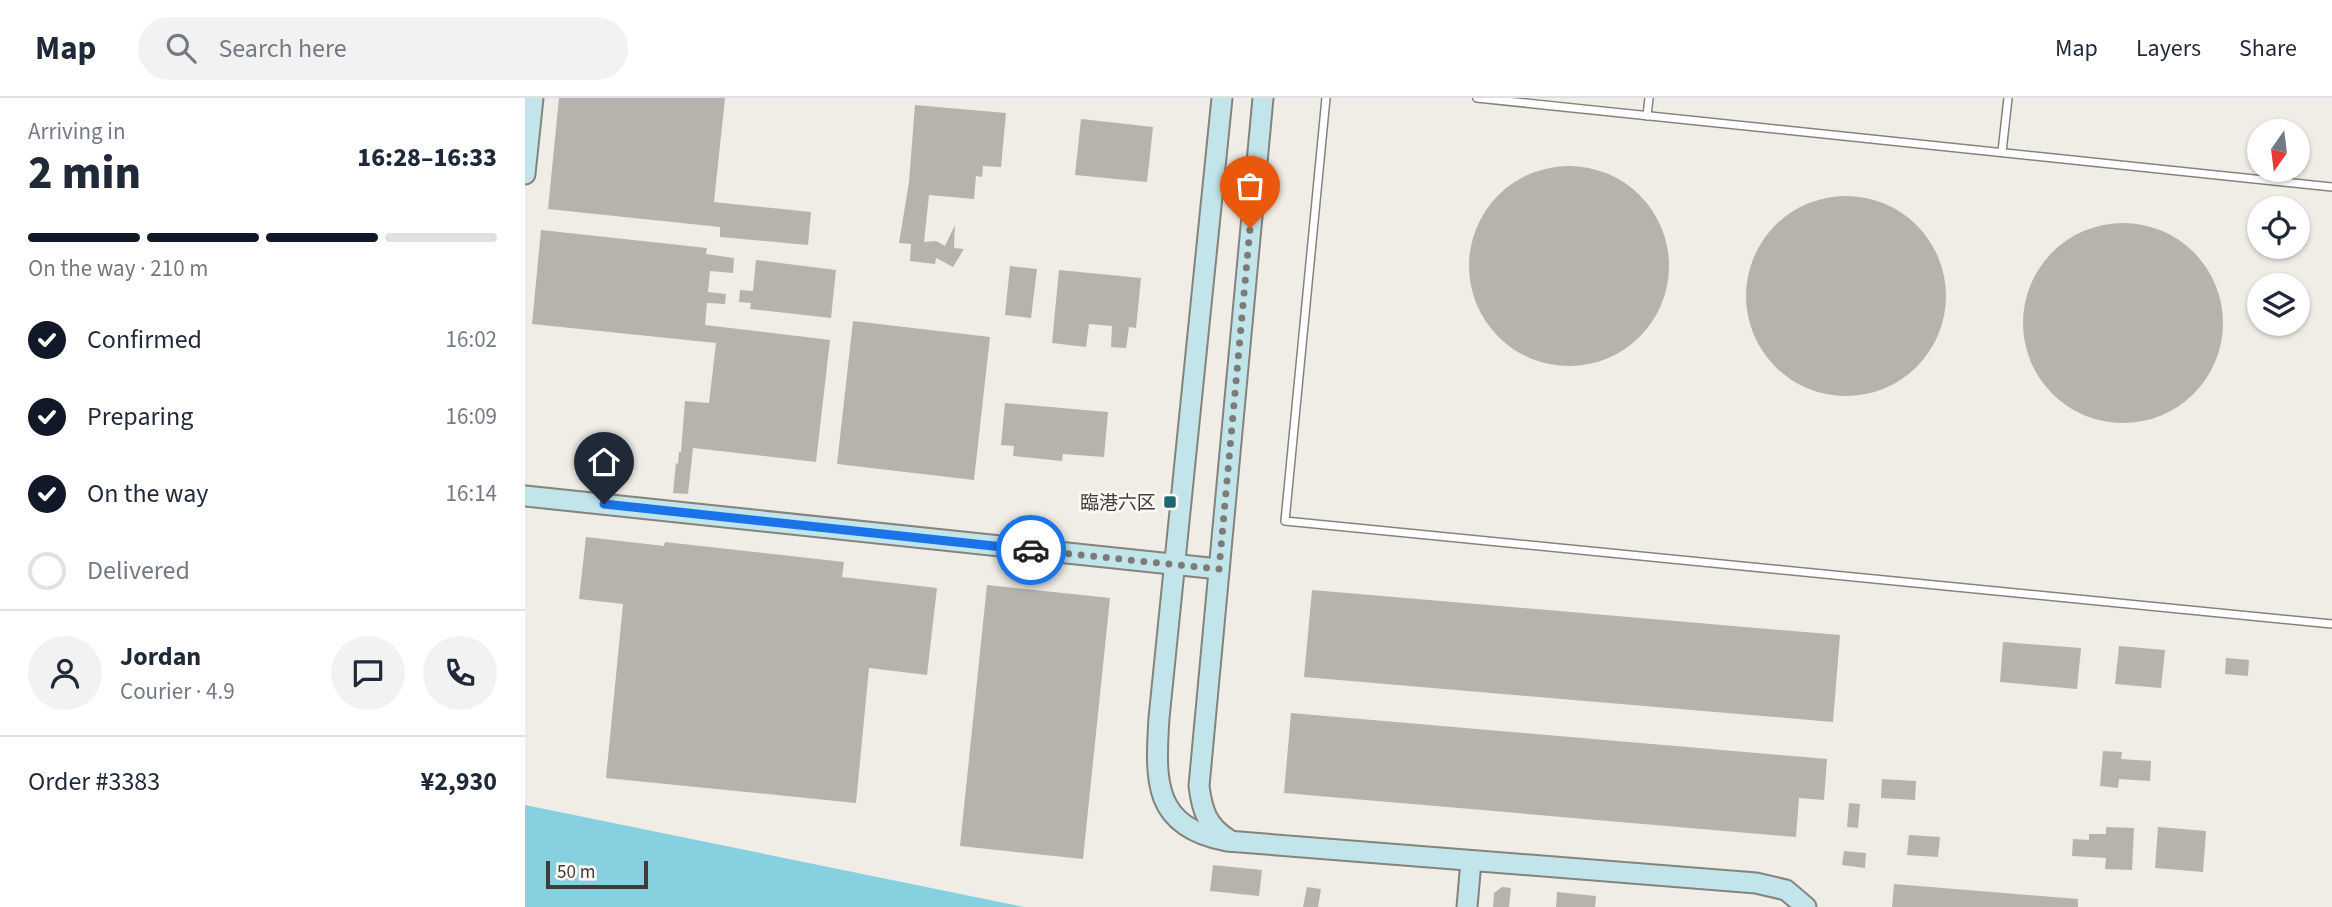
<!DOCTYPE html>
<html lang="en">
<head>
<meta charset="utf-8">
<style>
	:root { --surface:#fff; --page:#f2f2f3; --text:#1f2937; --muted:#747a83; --line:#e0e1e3; --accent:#111827 }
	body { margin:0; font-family:"Source Sans 3","Noto Sans JP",sans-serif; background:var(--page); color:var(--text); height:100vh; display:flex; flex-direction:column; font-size:26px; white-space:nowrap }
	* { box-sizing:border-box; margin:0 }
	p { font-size:23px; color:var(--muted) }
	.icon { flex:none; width:38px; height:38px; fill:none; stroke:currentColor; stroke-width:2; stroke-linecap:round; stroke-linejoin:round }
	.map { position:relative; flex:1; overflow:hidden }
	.side { display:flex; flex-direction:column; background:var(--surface); width:525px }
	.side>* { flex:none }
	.needle { width:46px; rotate:194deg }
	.tools { position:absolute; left:1722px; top:21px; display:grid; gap:14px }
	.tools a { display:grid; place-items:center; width:63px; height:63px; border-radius:50%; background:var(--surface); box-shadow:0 2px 5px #0004; font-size:35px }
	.scale { position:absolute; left:21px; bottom:18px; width:102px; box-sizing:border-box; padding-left:7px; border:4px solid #3e3d3a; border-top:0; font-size:19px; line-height:24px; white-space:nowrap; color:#3e3d3a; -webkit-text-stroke:5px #fdfaf3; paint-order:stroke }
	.pin { position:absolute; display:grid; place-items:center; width:60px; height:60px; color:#fff; margin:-72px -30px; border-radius:50% 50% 50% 0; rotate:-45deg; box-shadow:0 0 7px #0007 }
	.pin .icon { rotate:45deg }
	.courier { position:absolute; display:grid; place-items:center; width:70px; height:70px; margin:-35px; border:5px solid #1a73e8; border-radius:50%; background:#fff; color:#222; box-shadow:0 2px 9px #0007 }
	.head em { font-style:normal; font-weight:800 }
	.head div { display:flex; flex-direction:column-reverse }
	.head { display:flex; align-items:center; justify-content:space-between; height:119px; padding:0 28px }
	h1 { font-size:46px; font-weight:800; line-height:52px }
	.bar { display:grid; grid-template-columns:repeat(4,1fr); gap:10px 7px; align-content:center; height:84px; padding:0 28px }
	.bar i { height:9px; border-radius:5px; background:var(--line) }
	.bar .active { background:var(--accent) }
	.bar p { grid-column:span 4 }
	.line { display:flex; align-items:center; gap:18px; padding:0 28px; border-top:2px solid var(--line) }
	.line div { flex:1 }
	.round { display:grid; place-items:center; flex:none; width:74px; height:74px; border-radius:37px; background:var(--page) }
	ol { padding:0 28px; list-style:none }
	li { display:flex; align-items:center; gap:21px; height:77px }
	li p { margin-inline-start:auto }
	li .icon { padding:7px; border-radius:50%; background:var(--accent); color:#fff; stroke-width:4 }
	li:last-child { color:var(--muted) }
	li i { width:38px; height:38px; border:4px solid var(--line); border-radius:50% }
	header { display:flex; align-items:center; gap:42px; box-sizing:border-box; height:98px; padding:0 35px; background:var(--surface); border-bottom:2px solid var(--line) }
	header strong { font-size:33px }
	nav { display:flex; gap:38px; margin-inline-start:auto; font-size:24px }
	.search { width:490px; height:63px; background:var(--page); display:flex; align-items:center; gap:18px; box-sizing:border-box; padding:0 24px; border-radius:38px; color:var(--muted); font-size:26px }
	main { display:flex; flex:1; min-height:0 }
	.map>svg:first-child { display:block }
	.water { fill:#86d0df }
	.building { fill:#b6b3ad }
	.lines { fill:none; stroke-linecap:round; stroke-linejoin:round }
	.lane-casing { stroke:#85837c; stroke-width:10 }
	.secondary-casing { stroke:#85837c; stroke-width:23 }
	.lane { stroke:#fff; stroke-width:7 }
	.secondary { stroke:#c1e5eb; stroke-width:19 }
	.done { stroke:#7c7b76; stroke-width:7; stroke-dasharray:0 12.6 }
	.route { stroke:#1a73e8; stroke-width:9 }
	.poi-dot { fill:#1e6774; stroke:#fdfaf3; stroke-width:2.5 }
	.labels { text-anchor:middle; stroke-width:5; stroke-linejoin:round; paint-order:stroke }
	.poi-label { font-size:19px; fill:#3e3d3a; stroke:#fdfaf3; text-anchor:end }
</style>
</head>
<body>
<header>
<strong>Map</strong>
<div class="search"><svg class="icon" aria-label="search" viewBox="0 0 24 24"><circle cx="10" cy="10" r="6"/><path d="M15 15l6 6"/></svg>Search here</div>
<nav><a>Map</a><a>Layers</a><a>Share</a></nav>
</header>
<main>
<section class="side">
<div class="head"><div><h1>2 min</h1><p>Arriving in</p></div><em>16:28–16:33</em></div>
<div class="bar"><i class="active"></i><i class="active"></i><i class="active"></i><i></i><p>On the way · 210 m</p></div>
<ol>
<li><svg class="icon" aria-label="check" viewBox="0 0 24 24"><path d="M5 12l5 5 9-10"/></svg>Confirmed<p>16:02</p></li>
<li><svg class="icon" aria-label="check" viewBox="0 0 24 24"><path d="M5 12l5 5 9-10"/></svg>Preparing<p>16:09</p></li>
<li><svg class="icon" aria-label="check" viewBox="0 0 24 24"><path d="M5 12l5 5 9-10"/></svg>On the way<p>16:14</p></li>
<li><i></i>Delivered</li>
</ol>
<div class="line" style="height:126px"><a class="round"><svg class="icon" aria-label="person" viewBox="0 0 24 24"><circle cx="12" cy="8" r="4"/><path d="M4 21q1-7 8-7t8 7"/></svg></a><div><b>Jordan</b><p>Courier · 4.9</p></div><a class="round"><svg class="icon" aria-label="chat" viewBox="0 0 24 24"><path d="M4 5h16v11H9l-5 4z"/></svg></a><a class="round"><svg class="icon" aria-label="phone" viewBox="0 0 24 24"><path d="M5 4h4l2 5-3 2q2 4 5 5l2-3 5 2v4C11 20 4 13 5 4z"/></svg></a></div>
<div class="line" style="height:91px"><div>Order #3383</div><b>¥2,930</b></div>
</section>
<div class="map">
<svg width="1807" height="809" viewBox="0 0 1807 809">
	<rect width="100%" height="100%" fill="#efede6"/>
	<path class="water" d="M 0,707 L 499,809 L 0,809 Z"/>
	<g class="building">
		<path d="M 34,0 L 200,0 L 189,104 L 286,114 L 283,147 L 195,139 L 195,129 L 23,111 Z"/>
		<path d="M 390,7 L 481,15 L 476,69 L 458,68 L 457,79 L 451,78 L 449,101 L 404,97 L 399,144 L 411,143 L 420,148 L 430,127 L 429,150 L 439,151 L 428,169 L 411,160 L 410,166 L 385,163 L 386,146 L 374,145 L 384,84 Z"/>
		<path d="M 556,21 L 628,29 L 622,84 L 550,77 Z"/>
		<circle cx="1044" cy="168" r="100"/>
		<circle cx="1321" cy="198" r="100"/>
		<circle cx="1598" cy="225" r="100"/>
		<path d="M 16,132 L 182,150 L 181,156 L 209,160 L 208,175 L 185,173 L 183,194 L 201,196 L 200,206 L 182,205 L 180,227 L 305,242 L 291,364 L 168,350 L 163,396 L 148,395 L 151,365 L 153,366 L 154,354 L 156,354 L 160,303 L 184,305 L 191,245 L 7,226 Z"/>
		<path d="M 231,162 L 311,172 L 306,220 L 225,211 L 226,205 L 214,204 L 215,192 L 228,193 Z"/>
		<path d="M 485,168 L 512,171 L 506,220 L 480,217 Z"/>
		<path d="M 534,172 L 616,180 L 611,230 L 604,229 L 601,250 L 586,249 L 587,228 L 564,226 L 561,249 L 527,245 Z"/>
		<path d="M 328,223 L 465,239 L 449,382 L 312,366 Z"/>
		<path d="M 480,305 L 583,314 L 579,359 L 538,356 L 537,363 L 488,358 L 489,348 L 476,347 Z"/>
		<path d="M 61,439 L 139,448 L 140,444 L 319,464 L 317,479 L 412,490 L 402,577 L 344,570 L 331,705 L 81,680 L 98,506 L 54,501 Z"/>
		<path d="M 462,487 L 585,500 L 558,761 L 435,748 Z"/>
		<path d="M 787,492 L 1315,537 L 1308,624 L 779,579 Z"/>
		<path d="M 1478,544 L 1556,550 L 1552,591 L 1475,584 Z"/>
		<path d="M 1594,548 L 1640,552 L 1636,590 L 1590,586 Z"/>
		<path d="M 1701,560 L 1724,562 L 1723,578 L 1700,576 Z"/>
		<path d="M 766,615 L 1302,661 L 1299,702 L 1274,700 L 1271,739 L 759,695 Z"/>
		<path d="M 1578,653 L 1597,654 L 1596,661 L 1626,663 L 1625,683 L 1594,681 L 1593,690 L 1575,688 Z"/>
		<path d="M 1357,681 L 1391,683 L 1390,702 L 1356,700 Z"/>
		<path d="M 1324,705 L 1335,706 L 1333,730 L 1322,729 Z"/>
		<path d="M 1581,729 L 1609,730 L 1607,772 L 1580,771 L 1581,760 L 1547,758 L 1548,741 L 1564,742 L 1564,736 L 1581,736 Z"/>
		<path d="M 1633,729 L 1681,733 L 1678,774 L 1630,770 Z"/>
		<path d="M 1384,737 L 1415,739 L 1413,759 L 1382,757 Z"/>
		<path d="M 1319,753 L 1341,755 L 1340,770 L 1317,767 Z"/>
		<path d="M 688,767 L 737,772 L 734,798 L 685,793 Z"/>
		<path d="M 1369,786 L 1553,801 L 1553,809 L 1367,809 Z"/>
		<path d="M 782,789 L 796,791 L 793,809 L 778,809 Z"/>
		<path d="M 977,789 L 986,790 L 984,809 L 968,809 L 969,795 Z"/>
		<path d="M 1032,794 L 1071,798 L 1070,809 L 1031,809 Z"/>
	</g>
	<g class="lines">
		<g class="lane-casing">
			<g id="lane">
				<path d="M 801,0 L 760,423 L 1807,526"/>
				<path d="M 952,0 L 1807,89"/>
				<path d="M 1122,18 L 1124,0"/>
				<path d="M 1477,54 L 1483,0"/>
			</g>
		</g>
		<g class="secondary-casing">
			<g id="secondary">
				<path d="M 697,0 L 634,620 C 630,684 628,729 702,743 L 1231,785 L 1261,792 L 1281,809"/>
				<path d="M 0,76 L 8,0"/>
				<path d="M 0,398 L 694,471"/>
				<path d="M 703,741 C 682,728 677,712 674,688 L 738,0"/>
				<path d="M 942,809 L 946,763"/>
			</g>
		</g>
		<use href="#lane" class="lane"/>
		<use href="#secondary" class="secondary"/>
	</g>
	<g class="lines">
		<path class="done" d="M 506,452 L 694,471 L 725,130"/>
		<path class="route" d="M 79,406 L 506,452"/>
	</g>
	<rect class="poi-dot" x="638" y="397" width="14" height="14" rx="3.5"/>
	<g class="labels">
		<g class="poi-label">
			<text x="631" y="411">臨港六区</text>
		</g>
	</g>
</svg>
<div class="tools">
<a><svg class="needle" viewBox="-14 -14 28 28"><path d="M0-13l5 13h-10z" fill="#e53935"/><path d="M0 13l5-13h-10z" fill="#747a83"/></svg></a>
<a><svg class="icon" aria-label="locate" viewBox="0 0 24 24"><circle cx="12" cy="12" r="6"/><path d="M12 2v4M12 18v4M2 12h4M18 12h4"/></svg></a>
<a><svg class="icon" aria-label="layers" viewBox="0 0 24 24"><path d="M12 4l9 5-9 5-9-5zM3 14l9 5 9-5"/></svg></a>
</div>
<div class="scale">50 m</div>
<div class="pin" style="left:725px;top:130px;background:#ea580c"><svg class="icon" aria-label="bag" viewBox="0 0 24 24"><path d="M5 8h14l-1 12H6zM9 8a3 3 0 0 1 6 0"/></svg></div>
<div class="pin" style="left:79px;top:406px;background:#1f2937"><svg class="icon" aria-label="home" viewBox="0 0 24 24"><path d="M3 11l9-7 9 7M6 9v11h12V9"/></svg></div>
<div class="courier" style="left:506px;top:452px"><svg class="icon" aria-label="car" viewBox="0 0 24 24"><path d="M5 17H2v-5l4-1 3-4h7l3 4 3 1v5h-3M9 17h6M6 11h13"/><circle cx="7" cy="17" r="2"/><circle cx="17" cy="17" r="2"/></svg></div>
</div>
</main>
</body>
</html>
